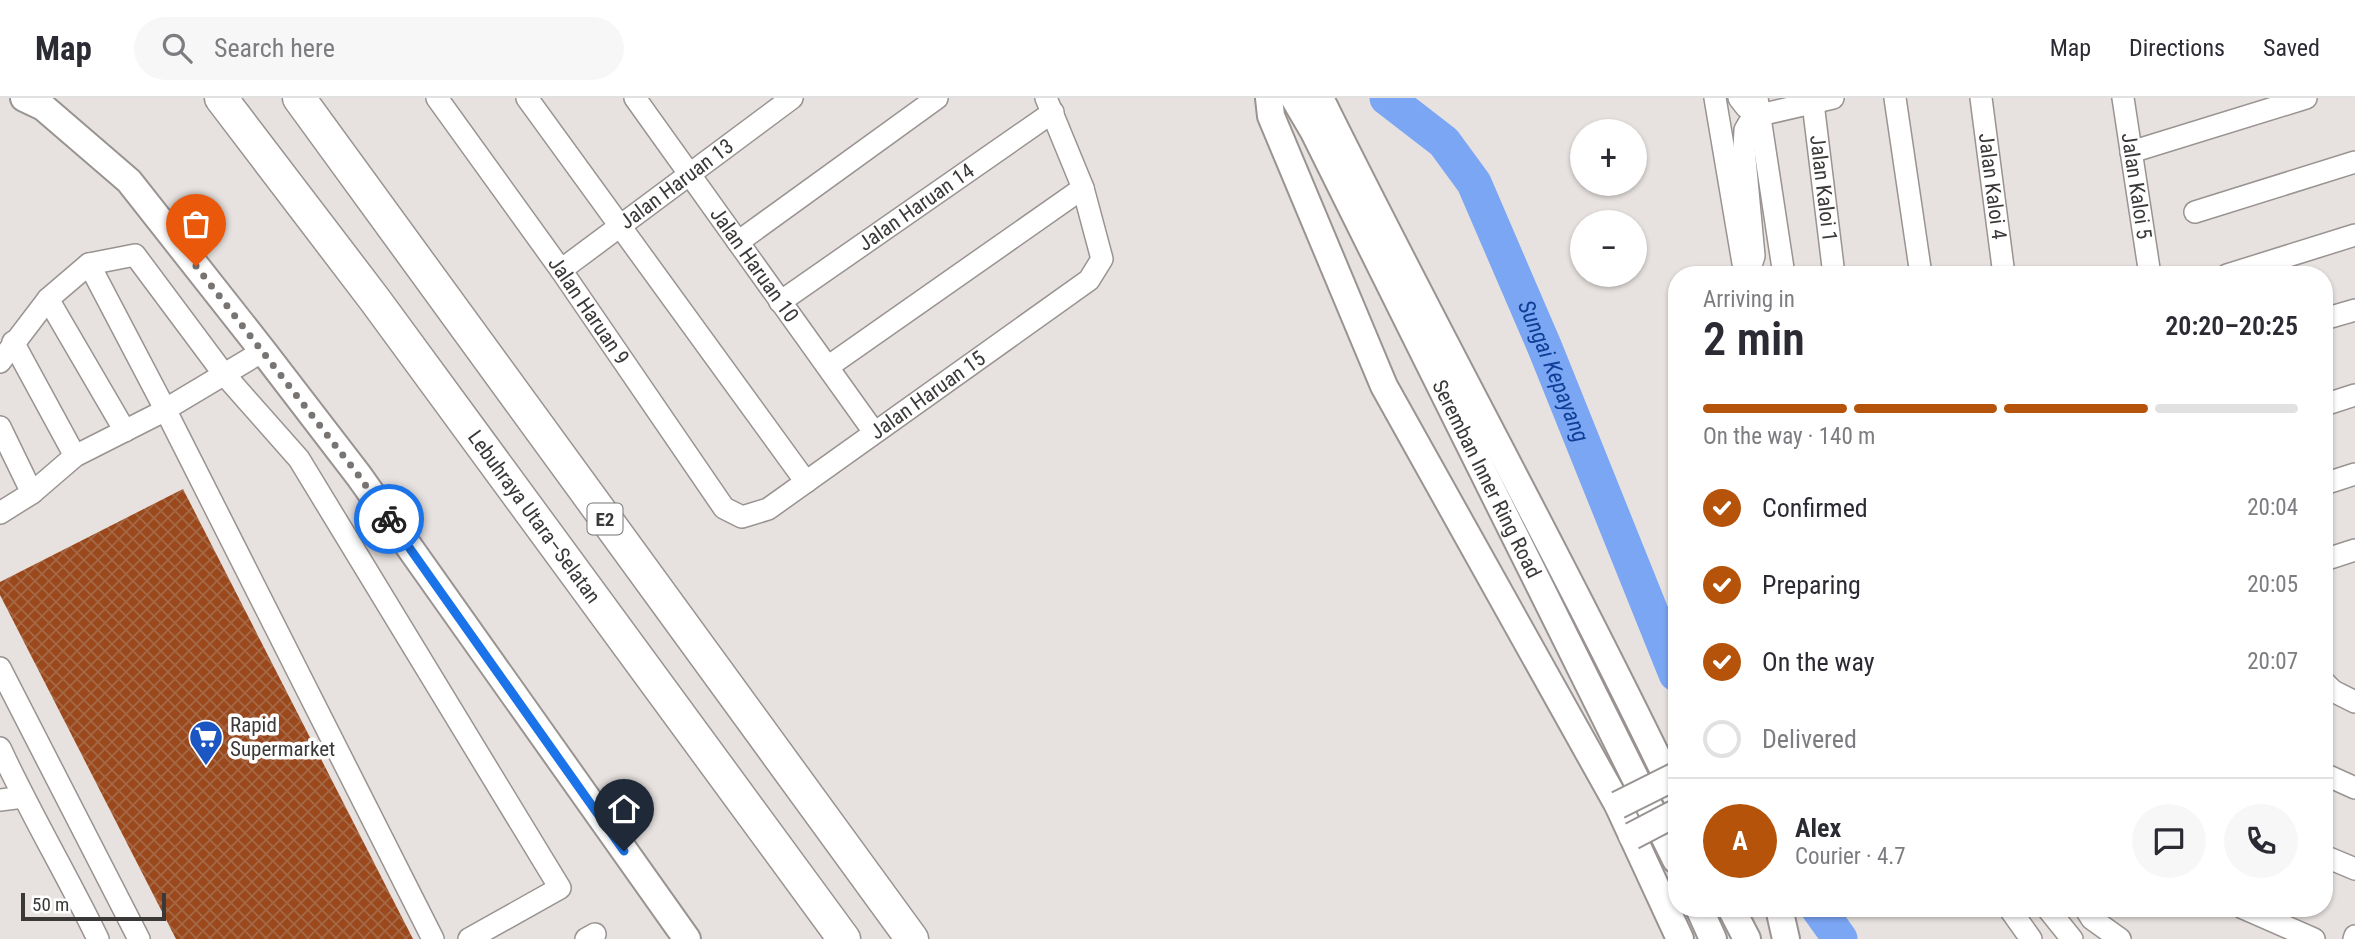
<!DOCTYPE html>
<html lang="en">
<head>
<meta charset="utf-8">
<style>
	:root { --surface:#fff; --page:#f7f7f7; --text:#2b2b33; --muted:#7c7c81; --line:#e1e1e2; --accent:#b45309 }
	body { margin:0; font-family:"Roboto Condensed",sans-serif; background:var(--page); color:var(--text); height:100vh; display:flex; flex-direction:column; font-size:26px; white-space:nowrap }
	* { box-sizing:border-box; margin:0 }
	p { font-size:23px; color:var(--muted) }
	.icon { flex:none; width:38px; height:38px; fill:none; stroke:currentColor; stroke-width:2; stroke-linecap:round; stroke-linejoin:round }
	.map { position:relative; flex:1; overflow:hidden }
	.details { position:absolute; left:1668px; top:168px; width:665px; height:651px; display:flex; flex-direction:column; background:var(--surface); border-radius:28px; box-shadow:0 2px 5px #0004 }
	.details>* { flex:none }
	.buttons { position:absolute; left:1570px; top:21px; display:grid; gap:14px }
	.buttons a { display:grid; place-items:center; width:77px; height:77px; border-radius:50%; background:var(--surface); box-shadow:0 2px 5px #0004; font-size:35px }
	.scale { position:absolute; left:21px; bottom:18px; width:145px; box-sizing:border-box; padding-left:7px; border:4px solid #3b3938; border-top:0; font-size:19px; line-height:24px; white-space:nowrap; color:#3b3938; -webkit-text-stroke:5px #fff; paint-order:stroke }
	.pin { position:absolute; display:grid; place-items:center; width:60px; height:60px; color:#fff; margin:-72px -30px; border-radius:50% 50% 50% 0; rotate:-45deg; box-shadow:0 0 7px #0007 }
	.pin .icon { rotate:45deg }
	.courier { position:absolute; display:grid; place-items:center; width:70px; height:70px; margin:-35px; border:5px solid #1a73e8; border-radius:50%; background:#fff; color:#222; box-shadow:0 2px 9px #0007 }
	.head em { font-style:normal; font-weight:600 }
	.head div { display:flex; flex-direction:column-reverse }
	.head { display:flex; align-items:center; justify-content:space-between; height:119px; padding:0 35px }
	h1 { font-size:46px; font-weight:600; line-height:52px }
	.bar { display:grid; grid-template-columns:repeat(4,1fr); gap:10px 7px; align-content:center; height:84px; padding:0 35px }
	.bar i { height:9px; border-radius:5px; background:var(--line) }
	.bar .selected { background:var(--accent) }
	.bar p { grid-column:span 4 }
	.line { display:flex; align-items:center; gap:18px; padding:0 35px; border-top:2px solid var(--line) }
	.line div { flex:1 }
	.round { display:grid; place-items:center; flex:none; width:74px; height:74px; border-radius:37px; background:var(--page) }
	ol { padding:0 35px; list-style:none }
	li { display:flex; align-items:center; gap:21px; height:77px }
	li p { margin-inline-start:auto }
	li .icon { padding:7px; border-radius:50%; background:var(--accent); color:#fff; stroke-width:4 }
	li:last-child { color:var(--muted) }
	li i { width:38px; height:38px; border:4px solid var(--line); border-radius:50% }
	header { display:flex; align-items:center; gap:42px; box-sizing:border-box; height:98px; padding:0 35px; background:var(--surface); border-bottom:2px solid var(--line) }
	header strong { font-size:33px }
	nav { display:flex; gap:38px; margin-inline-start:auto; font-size:24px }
	.search { width:490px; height:63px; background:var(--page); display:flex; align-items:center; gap:18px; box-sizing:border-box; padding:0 24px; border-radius:38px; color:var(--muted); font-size:26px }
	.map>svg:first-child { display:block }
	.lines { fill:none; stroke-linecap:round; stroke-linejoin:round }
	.river { stroke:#7ba6f4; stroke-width:35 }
	.building { fill:url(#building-cross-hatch) }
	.minor-casing { stroke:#999391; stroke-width:24 }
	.major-casing { stroke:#999391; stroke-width:30 }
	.highway-casing { stroke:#999391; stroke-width:35 }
	.minor { stroke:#fff; stroke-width:21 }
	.major { stroke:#fff; stroke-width:26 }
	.highway { stroke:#fff; stroke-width:32 }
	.major-bridge-casing { stroke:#999391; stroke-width:30; stroke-linecap:butt }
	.major-bridge { stroke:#fff; stroke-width:26 }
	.done { stroke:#777472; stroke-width:7; stroke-dasharray:0 12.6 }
	.route { stroke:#1a73e8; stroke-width:9 }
	.labels { text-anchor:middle; stroke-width:7; stroke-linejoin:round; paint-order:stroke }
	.shield { fill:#fff; stroke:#767474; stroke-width:2 }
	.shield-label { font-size:19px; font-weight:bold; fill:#3b3938 }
	.street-label { font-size:21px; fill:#3b3938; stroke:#fff }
	.poi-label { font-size:21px; fill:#3b3938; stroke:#fff; text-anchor:start }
	.water-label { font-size:23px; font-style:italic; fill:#0f3e96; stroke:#fff }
</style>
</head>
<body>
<header>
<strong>Map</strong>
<div class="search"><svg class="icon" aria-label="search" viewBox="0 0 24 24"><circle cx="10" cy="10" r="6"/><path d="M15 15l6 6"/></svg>Search here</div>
<nav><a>Map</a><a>Directions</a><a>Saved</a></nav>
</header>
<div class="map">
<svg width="2355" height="841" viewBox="0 0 2355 841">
	<defs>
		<pattern id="building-cross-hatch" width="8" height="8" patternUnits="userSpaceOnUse" patternTransform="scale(1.75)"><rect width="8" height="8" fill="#9b491c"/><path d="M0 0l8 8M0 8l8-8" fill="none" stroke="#a56846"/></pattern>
	</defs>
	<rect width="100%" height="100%" fill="#e7e2df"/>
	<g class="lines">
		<g class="river">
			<path id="s1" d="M 1387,0 L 1444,44 L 1474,85 L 1545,250 L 1676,576"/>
			<path d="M 1818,810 L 1840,841"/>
		</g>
	</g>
	<path class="building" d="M 183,391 L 413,841 L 176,841 L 0,497 L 0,484 Z"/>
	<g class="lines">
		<g class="minor-casing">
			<g id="minor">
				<path id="s2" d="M 437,0 L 561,172 L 724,410 L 742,419 L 768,411 L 1089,182 L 1102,161 L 1083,90 L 1046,0"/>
				<path d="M 527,0 L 806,384"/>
				<path id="s3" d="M 635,0 L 874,334"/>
				<path d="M 1715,0 L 1744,171"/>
				<path d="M 1739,0 L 1746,9 L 1760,17"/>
				<path d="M 1757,0 L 1784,177"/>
				<path d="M 1895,0 L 1921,177"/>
				<path id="s4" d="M 1981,0 L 2004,177"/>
				<path id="s5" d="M 2123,0 L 2150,177"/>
				<path id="s6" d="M 1813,5 L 1834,177"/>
				<path d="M 2131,54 L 2306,0"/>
				<path d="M 2195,114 L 2355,64"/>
				<path d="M 738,144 L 937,0"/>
				<path d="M 89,166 L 165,311 L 433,841"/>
				<path id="s7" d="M 561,172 L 792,0"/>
				<path d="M 1748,177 L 1754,158 L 1744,50 L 1745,32 L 1749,25 L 1760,17 L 1833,0"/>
				<path d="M 2227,177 L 2355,137"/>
				<path d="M 48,201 L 125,333"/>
				<path id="s8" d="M 780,204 L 1053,14"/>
				<path d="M 2324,221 L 2355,212"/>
				<path d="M 13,244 L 75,358"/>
				<path d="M 0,264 L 48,201 L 89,166 L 135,157 L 223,275 L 299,361 L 560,790 L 469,841"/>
				<path d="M 829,268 L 1083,90"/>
				<path d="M 2324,307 L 2355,297"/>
				<path d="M 0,329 L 32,395 L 75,358 L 156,317 L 263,253"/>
				<path d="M 2324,386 L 2355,376"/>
				<path d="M 0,415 L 32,395"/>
				<path d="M 2324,462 L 2355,452"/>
				<path d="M 0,570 L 139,841"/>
				<path d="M 2324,584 L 2333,593 L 2355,604"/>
				<path d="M 0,650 C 30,715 67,777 98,841"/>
				<path d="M 2324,676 L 2355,690"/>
				<path d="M 0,702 L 23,699"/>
				<path d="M 2324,758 L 2355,771"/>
				<path d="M 2009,810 L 2031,841"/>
				<path d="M 2047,810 L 2072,841"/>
				<path d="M 2085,810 L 2092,821 L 2120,841"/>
				<path d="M 2243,810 L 2314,841"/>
				<path d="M 586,841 L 595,836"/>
				<path d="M 2354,841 L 2355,838"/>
			</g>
		</g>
		<g class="major-casing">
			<g id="major">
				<path d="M 24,0 L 43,9 L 129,83 L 263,253 L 359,378 L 687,841"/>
				<path d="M 1269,0 L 1271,18 L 1384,288 L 1618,707 L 1680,841"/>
				<path id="s9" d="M 1294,0 L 1314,34 L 1676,762"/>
				<path d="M 1320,0 C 1436,235 1563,463 1676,698"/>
				<path d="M 1699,810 L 1713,841"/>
				<path d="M 1731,810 L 1747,841"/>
				<path d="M 1779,810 L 1786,841"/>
			</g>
		</g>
		<g class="highway-casing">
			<g id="highway">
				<path id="s10" d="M 221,0 L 375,202 L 844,841"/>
				<path d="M 299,0 L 912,841"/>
			</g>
		</g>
		<use href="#minor" class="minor"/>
		<use href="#major" class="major"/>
		<use href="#highway" class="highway"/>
		<g class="major-bridge-casing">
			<g id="major-bridge">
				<path d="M 1618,707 L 1676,678"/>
				<path d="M 1632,738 L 1676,715"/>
			</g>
		</g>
		<use href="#major-bridge" class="major-bridge"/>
	</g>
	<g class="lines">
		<path class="done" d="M 196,168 L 359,378 L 389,421"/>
		<path class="route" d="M 389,421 L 624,753"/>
	</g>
	<defs>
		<g id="supermarket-pin" transform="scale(1.75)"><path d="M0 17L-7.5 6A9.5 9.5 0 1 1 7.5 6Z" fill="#1c56c2" stroke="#fff"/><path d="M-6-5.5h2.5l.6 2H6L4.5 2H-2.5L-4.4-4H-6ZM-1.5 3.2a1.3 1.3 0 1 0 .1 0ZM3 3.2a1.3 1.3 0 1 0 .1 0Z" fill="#fff"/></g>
	</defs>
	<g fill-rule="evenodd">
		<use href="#supermarket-pin" x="206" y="639"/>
	</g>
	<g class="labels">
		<rect class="shield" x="587.5" y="405.5" width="35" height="31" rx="5"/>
		<g class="shield-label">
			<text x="605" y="428">E2</text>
		</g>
		<g class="street-label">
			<text dy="7" stroke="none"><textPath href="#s7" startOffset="144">Jalan Haruan 13</textPath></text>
			<text dy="7" stroke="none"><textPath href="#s4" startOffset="89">Jalan Kaloi 4</textPath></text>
			<text dy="7" stroke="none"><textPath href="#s5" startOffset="89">Jalan Kaloi 5</textPath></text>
			<text dy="7" stroke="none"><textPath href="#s6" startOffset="86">Jalan Kaloi 1</textPath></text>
			<text dy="7" stroke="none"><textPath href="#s8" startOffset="166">Jalan Haruan 14</textPath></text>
			<text dy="7" stroke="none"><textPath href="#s3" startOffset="205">Jalan Haruan 10</textPath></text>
			<text dy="7" stroke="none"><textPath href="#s2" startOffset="261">Jalan Haruan 9</textPath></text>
			<text dy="7" stroke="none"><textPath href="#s2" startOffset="744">Jalan Haruan 15</textPath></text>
			<text dy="7" stroke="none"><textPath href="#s9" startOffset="427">Seremban Inner Ring Road</textPath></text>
			<text dy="7" stroke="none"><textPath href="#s10" startOffset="523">Lebuhraya Utara–Selatan</textPath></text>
		</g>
		<g class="poi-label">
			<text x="230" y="634">Rapid<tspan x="230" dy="24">Supermarket</tspan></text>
		</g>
		<g class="water-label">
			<text dy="8" stroke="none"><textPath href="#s1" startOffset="327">Sungai Kepayang</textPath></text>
		</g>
	</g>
</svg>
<div class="buttons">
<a>+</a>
<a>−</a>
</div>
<div class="scale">50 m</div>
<div class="pin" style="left:196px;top:168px;background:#ea580c"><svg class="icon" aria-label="bag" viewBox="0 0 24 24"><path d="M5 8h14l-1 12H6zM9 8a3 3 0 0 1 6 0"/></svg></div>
<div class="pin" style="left:624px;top:753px;background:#1f2937"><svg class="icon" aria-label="home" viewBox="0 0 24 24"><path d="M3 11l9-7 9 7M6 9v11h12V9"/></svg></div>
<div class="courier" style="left:389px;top:421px"><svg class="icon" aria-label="bike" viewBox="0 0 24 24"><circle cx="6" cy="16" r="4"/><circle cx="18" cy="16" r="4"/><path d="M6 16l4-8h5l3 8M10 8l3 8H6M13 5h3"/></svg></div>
<section class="details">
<div class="head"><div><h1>2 min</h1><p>Arriving in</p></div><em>20:20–20:25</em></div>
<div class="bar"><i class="selected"></i><i class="selected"></i><i class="selected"></i><i></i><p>On the way · 140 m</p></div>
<ol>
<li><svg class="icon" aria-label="check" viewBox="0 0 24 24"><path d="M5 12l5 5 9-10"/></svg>Confirmed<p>20:04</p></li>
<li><svg class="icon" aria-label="check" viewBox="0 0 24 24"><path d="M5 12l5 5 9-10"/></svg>Preparing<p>20:05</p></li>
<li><svg class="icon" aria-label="check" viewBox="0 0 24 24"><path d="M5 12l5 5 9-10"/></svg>On the way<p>20:07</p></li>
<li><i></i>Delivered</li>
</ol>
<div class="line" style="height:126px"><b class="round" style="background:var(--accent);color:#fff">A</b><div><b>Alex</b><p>Courier · 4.7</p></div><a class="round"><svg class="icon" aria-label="chat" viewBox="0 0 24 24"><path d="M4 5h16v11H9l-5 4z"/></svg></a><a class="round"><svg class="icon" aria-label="phone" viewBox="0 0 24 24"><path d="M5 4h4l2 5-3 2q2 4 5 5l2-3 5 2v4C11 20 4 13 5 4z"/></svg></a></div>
</section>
</div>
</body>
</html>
